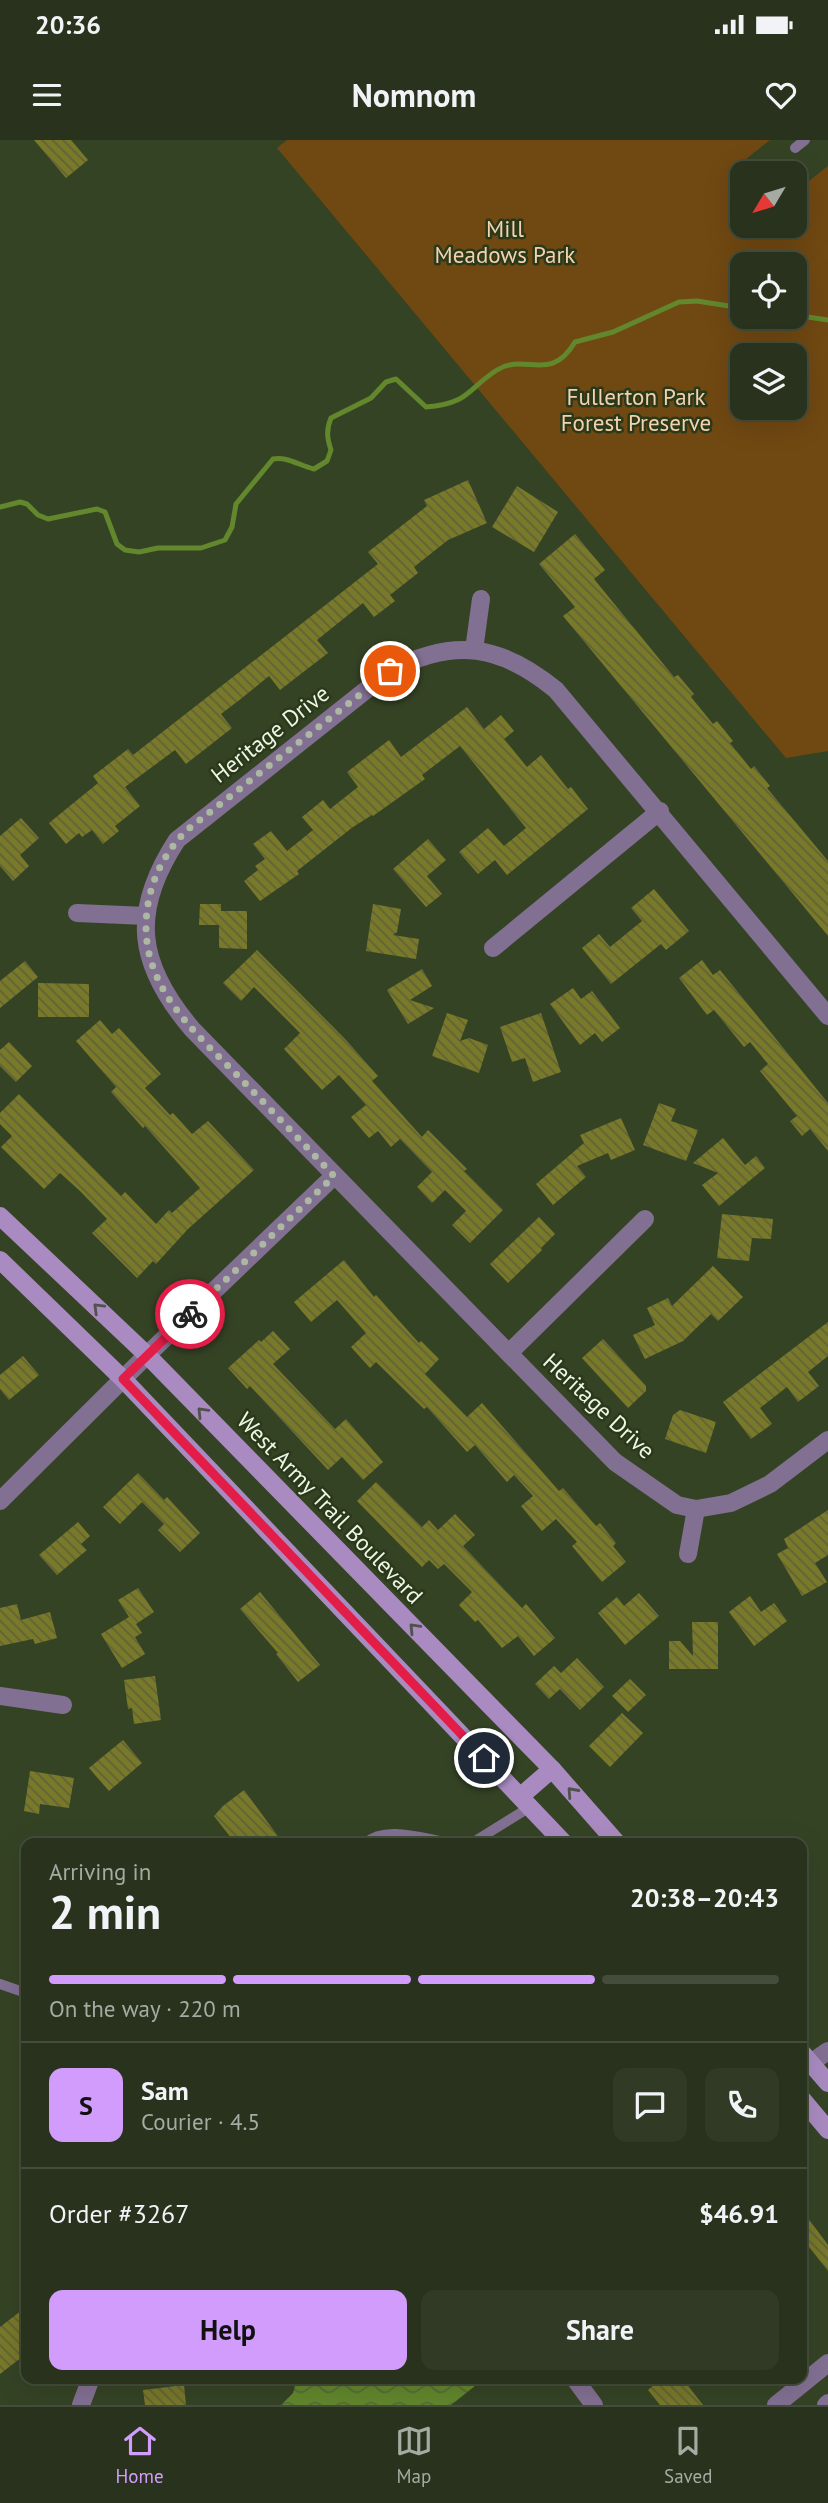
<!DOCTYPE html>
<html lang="en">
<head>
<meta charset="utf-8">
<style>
	:root { --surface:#28321c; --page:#303a25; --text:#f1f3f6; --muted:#a5aaa3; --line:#444d3b; --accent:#d29cfd }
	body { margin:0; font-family:"PT Sans",sans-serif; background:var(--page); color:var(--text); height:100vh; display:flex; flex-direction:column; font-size:26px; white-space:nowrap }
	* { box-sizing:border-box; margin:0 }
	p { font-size:23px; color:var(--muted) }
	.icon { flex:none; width:38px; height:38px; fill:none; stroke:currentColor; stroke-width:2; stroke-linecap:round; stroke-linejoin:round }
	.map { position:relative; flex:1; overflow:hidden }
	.sheet { position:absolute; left:21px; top:1698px; width:786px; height:546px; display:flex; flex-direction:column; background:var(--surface); border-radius:14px; box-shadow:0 7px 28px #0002,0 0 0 2px var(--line) }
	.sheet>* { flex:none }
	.needle { width:46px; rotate:232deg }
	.tools { position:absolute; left:730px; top:21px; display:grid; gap:14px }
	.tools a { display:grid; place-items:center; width:77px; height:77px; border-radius:14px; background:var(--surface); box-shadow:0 7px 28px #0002,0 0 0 2px var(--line); font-size:35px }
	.pin { position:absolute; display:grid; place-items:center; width:60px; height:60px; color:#fff; margin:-30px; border:4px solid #fff; border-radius:50%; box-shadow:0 2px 7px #0007 }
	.courier { position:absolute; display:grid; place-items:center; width:70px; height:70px; margin:-35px; border:5px solid #e11d48; border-radius:50%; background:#fff; color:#222; box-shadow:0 2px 9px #0007 }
	.headline em { font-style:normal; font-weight:700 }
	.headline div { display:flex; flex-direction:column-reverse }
	.headline { display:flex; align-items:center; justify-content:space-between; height:119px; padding:0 28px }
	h1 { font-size:46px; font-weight:700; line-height:52px }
	.bar { display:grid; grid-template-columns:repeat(4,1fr); gap:10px 7px; align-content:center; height:84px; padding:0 28px }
	.bar i { height:9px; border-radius:5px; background:var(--line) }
	.bar .selected { background:var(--accent) }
	.bar p { grid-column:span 4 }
	.line { display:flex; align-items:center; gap:18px; padding:0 28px; border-top:2px solid var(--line) }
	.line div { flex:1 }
	.round { display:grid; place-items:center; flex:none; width:74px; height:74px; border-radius:14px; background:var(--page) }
	.action { display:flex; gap:14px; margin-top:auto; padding:14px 28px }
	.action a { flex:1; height:80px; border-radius:14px; background:var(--accent); color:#111; font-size:28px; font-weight:700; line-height:80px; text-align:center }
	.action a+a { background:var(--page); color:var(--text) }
	.status { display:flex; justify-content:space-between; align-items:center; height:49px; padding:0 35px; background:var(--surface); direction:ltr }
	.status svg { height:19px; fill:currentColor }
	header { display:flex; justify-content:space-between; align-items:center; height:91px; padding:0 28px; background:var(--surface); font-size:32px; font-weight:700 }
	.tabs { display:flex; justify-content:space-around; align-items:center; height:98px; border-top:2px solid var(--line); background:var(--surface); font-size:19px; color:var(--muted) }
	.tabs a { display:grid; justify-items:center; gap:4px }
	.tabs .selected { color:var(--accent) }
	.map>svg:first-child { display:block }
	.park { fill:#704812; fill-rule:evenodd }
	.water { fill:url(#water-waves) }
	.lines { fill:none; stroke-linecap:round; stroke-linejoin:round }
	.stream { stroke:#62872d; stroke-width:5 }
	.building { fill:url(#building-back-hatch) }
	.service { stroke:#827092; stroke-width:10 }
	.minor { stroke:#827092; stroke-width:18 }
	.secondary { stroke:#a98bc1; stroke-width:18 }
	.oneway { stroke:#51524d }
	.done { stroke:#adb8a2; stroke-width:7; stroke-dasharray:0 12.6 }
	.route { stroke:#e11d48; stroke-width:9 }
	.labels { text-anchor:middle; stroke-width:5; stroke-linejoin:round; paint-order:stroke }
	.park-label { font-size:23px; fill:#f4d2ad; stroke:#2b391b }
	.street-label { font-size:23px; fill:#eef7e5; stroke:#2b391b }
</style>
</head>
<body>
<div class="status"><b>20:36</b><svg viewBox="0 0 49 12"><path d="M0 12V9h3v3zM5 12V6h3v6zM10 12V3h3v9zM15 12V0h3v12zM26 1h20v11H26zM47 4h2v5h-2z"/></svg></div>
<header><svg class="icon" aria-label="menu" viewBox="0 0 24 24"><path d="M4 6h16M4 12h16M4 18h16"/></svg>Nomnom<svg class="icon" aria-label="heart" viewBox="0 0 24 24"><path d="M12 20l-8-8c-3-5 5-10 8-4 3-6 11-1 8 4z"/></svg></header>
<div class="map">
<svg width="828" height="2265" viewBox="0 0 828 2265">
	<defs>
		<pattern id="water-waves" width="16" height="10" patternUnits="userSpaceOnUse" patternTransform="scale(1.75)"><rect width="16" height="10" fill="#62872d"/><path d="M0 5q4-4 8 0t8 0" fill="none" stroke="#566c38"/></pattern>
		<pattern id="building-back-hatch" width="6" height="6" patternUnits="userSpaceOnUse" patternTransform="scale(1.75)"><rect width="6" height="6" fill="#79792a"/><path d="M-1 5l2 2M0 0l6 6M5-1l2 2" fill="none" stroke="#606238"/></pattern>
	</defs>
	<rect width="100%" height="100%" fill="#354325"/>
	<path class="park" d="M 287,0 L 770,0 L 736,27 L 742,34 L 742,86 L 794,86 L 795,52 L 828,26 L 828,611 L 786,618 L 277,8 ZM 794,124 L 794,177 L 742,177 L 742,124 ZM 742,215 L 794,215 L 794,268 L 742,268 Z"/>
	<path class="water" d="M 297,2238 L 485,2238 L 451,2265 L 281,2265 L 293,2253 Z"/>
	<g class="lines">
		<g class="stream">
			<path d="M 794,175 L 828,180"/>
			<path d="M 0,367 L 20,362 L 27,364 L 38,375 L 48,379 L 97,369 L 105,372 L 117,404 L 125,410 L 139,412 L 158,408 L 201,408 L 225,400 L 232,387 L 236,364 L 273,319 C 287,316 300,326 314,329 L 327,321 L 331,310 C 327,298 326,290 331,278 L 371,258 L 386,242 L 396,239 L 426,267 C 469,264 467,249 497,230 C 526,212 550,244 575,202 L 613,192 L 679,162 L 697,161 L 742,168"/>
		</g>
	</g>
	<g class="building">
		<path d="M 34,0 L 71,0 L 88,20 L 66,38 Z"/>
		<path d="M 468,340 L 487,383 L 448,400 L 414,427 L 418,433 L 390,455 L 395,461 L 374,477 L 363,463 L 317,500 L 328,513 L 280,550 L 269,536 L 242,558 L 221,574 L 232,588 L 186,624 L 175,610 L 125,647 L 140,666 L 115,686 L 119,691 L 103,704 L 92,690 L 82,697 L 79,693 L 66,704 L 49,683 L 98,643 L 93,636 L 128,609 L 133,615 L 378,424 L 368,412 L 427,366 L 424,360 Z"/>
		<path d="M 517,346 L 558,372 L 534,412 L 492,387 Z"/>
		<path d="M 575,394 L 605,430 L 594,439 L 674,537 L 678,535 L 694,554 L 691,557 L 713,584 L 717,581 L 733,601 L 730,603 L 751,629 L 754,626 L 770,646 L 767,648 L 828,721 L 828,796 L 563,476 L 575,467 L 539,424 Z"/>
		<path d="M 467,567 L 484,589 L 501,575 L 514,591 L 504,599 L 527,627 L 541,615 L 568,649 L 571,647 L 588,669 L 507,735 L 495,720 L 478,734 L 459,712 L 488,688 L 504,706 L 526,688 L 460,606 L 422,635 L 425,639 L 373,676 L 372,675 L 353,687 L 297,731 L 299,734 L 260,761 L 244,741 L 258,730 L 255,726 L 265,719 L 253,704 L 271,691 L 287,711 L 313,690 L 302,677 L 323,660 L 330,669 L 358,647 L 347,632 L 389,600 L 401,617 Z"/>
		<path d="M 21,678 L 39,698 L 20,715 L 29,726 L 13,741 L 0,726 L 0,696 Z"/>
		<path d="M 428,699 L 446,720 L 427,736 L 442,754 L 426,767 L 393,729 Z"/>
		<path d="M 654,749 L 689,791 L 666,810 L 661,804 L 611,844 L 582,808 L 599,794 L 610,807 L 642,781 L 631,768 Z"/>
		<path d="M 200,764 L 221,764 L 221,771 L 247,771 L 247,809 L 219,808 L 219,785 L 199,785 Z"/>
		<path d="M 373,764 L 401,769 L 397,792 L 393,795 L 419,799 L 416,819 L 366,811 Z"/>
		<path d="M 257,810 L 346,900 L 378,936 L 372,941 L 422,997 L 428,990 L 467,1029 L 464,1031 L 503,1070 L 470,1103 L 452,1085 L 466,1071 L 445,1050 L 432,1063 L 417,1047 L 432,1032 L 400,999 L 391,1007 L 378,991 L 369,998 L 351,977 L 366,965 L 339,935 L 322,950 L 284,909 L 300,893 L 254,847 L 241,861 L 223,843 Z"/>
		<path d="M 702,820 L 713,835 L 720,830 L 828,963 L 828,1011 L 810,989 L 802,996 L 790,981 L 797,976 L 760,931 L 768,924 L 750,902 L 744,907 L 714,870 L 707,875 L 679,838 Z"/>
		<path d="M 25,821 L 38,837 L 0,868 L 0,841 Z"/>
		<path d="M 422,829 L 432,846 L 410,860 L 434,868 L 408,884 L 387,850 Z"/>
		<path d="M 38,843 L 89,844 L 89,877 L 38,877 Z"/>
		<path d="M 573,848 L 581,859 L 592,851 L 620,888 L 602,902 L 595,893 L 580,905 L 550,864 Z"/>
		<path d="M 447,873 L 468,880 L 460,901 L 469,898 L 488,905 L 479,933 L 432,916 Z"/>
		<path d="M 541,873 L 561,932 L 533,942 L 525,918 L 512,922 L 500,887 Z"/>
		<path d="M 100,880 L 112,894 L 119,888 L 161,934 L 145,948 L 170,975 L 173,973 L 192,994 L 208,981 L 254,1030 L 188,1089 L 156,1124 L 153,1121 L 137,1138 L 92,1093 L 107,1079 L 80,1051 L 60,1033 L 44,1049 L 1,1007 L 12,996 L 0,984 L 0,973 L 19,954 L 121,1056 L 125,1052 L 156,1084 L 169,1070 L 172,1073 L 200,1048 L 145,986 L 143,988 L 111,952 L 116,947 L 76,901 Z"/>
		<path d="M 9,902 L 32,926 L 16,942 L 0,926 L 0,910 Z"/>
		<path d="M 659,963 L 676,969 L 671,981 L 698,990 L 686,1021 L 643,1005 Z"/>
		<path d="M 621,978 L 635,1010 L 611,1020 L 608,1013 L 577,1026 L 586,1037 L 553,1065 L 536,1044 L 584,1003 L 580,995 Z"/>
		<path d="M 723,998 L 745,1025 L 756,1016 L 765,1028 L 719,1066 L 702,1045 L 718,1033 L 693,1023 Z"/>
		<path d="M 722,1074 L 773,1079 L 771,1099 L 752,1098 L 749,1121 L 717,1118 Z"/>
		<path d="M 539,1077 L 555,1094 L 541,1108 L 542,1110 L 508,1143 L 490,1124 Z"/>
		<path d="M 344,1120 L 374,1157 L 376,1155 L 419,1203 L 421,1201 L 439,1219 L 425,1234 L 467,1277 L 482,1263 L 559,1351 L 563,1348 L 596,1386 L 600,1383 L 616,1403 L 613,1406 L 626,1422 L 602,1442 L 572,1406 L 577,1402 L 556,1379 L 542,1391 L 521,1366 L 533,1356 L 514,1335 L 507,1342 L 475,1305 L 467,1312 L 427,1267 L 424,1269 L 376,1222 L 370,1228 L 351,1207 L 366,1193 L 337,1160 L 311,1182 L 294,1162 Z"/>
		<path d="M 713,1126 L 743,1157 L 718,1181 L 711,1174 L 683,1201 L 645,1219 L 633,1195 L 655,1185 L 647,1168 L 668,1158 L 672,1166 Z"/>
		<path d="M 828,1182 L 828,1216 L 808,1232 L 819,1246 L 798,1262 L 787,1247 L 760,1268 L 772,1284 L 751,1299 L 723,1262 Z"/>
		<path d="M 273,1191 L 290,1209 L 273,1224 L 335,1289 L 346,1279 L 383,1322 L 363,1340 L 342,1317 L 328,1330 L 250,1246 L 247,1249 L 228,1228 L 259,1200 L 261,1202 Z"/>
		<path d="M 603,1199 L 646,1246 L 646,1251 L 628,1268 L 582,1218 Z"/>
		<path d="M 23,1216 L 39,1235 L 9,1260 L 0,1249 L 0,1235 Z"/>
		<path d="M 680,1270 L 716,1282 L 706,1313 L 665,1299 L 673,1275 Z"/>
		<path d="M 138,1333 L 164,1360 L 167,1357 L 200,1393 L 180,1412 L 158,1390 L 164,1384 L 142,1362 L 120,1384 L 103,1367 Z"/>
		<path d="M 376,1342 L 422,1387 L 429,1380 L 438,1390 L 455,1374 L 475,1395 L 463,1406 L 522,1468 L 526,1464 L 555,1498 L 534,1516 L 518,1496 L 502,1508 L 478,1480 L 475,1482 L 459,1465 L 472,1452 L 444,1424 L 438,1429 L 429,1420 L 422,1427 L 357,1361 Z"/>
		<path d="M 828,1370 L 828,1415 L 815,1423 L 827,1442 L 802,1456 L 777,1414 L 788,1408 L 784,1399 Z"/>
		<path d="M 78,1382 L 90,1396 L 81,1404 L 87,1410 L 57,1435 L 39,1415 Z"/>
		<path d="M 138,1448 L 154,1472 L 136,1484 L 142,1493 L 135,1497 L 145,1514 L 122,1528 L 101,1494 L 129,1477 L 118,1460 Z"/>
		<path d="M 260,1452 L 320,1525 L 298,1542 L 276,1514 L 278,1513 L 240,1469 Z"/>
		<path d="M 639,1453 L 659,1476 L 625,1505 L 598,1473 L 617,1457 L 624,1466 Z"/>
		<path d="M 750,1456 L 761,1472 L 774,1463 L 787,1481 L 754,1506 L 729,1472 Z"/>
		<path d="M 17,1464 L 21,1480 L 50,1472 L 57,1498 L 35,1504 L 33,1499 L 0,1506 L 0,1468 Z"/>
		<path d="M 692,1482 L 718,1482 L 718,1529 L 669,1529 L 669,1501 L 680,1501 L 693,1516 Z"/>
		<path d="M 577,1518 L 604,1547 L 580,1570 L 560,1549 L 549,1559 L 535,1544 L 554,1526 L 561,1533 Z"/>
		<path d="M 155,1536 L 161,1580 L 134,1584 L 132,1568 L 128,1569 L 124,1540 Z"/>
		<path d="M 630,1539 L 646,1555 L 628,1572 L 612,1556 Z"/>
		<path d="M 622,1573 L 643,1593 L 610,1627 L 589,1606 Z"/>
		<path d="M 123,1600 L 142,1623 L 109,1651 L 89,1628 Z"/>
		<path d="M 30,1631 L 74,1638 L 69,1668 L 40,1664 L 39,1674 L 24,1671 Z"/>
		<path d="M 244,1650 L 283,1703 L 235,1703 L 214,1676 L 223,1666 Z"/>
		<path d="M 802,2070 L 828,2105 L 828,2131 L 802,2098 Z"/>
		<path d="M 26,2167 L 26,2214 L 0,2234 L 0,2187 Z"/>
		<path d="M 662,2238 L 682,2238 L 703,2265 L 660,2265 L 648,2250 Z"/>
		<path d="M 184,2245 L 186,2265 L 145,2265 L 143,2250 Z"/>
	</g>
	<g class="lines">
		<g class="service">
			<path d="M 795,8 L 805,0"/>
			<path d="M 366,1703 C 386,1684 429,1701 453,1703"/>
			<path d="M 472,1703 L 530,1667"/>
			<path d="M 0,1844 L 26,1853"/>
		</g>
		<g class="minor">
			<path d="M 474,510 L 481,459"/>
			<path d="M 77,773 L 146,776"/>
			<path d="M 493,808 L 660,671"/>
			<path d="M 828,876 L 556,550 C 501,505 455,497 390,531 L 177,700 C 130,772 137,824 192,889 L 615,1322 L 677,1365 L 696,1369 L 731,1363 L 770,1344 L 828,1300"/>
			<path d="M 509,1213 L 645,1079"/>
			<path d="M 0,1361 L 147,1215 L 334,1036"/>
			<path d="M 688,1414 L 696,1369"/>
			<path d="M 0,1556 L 63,1565"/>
			<path d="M 802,1929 L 828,1911"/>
			<path d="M 574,2238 L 594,2265"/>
			<path d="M 81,2265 L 91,2238"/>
			<path d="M 776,2265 L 828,2223"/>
			<path d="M 826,2265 L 828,2263"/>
		</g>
		<g class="secondary">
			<path d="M 0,1076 L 147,1215 L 552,1629 L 617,1703"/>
			<path d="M 0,1120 L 123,1239 L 564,1703"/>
			<path d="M 521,1656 L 552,1629"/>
			<path d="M 802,1913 L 828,1943"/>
			<path d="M 802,1959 L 828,1990"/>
		</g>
	</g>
	<defs><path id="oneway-chevron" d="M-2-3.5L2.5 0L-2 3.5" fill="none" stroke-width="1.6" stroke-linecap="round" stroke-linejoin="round" transform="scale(1.75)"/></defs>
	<g class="oneway">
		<use href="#oneway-chevron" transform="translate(98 1168) rotate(-136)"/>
		<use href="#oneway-chevron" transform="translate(202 1272) rotate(-134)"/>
		<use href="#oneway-chevron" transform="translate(414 1488) rotate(-134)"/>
		<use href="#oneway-chevron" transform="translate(572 1652) rotate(-132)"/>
	</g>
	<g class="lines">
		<path class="done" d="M 190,1174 L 334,1036 C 304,1004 273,972 242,940 C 191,888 132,840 149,759 C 154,733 168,709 187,690 L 390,531"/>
		<path class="route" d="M 190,1174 L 123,1239 L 484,1618"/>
	</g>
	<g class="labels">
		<g class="park-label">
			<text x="505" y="97">Mill<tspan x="505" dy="26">Meadows Park</tspan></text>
			<text x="636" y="265">Fullerton Park<tspan x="636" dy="26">Forest Preserve</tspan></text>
		</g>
		<g class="street-label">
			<text transform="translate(270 594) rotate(-38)" y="8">Heritage Drive</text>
			<text transform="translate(599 1266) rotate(43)" y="8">Heritage Drive</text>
			<text transform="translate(330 1368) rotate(46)" y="8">West Army Trail Boulevard</text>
		</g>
	</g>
</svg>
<div class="tools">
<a><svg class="needle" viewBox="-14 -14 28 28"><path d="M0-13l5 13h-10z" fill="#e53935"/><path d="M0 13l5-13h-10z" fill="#a5aaa3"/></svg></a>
<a><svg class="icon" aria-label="locate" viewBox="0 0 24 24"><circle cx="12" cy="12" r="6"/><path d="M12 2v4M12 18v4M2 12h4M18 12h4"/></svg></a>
<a><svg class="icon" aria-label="layers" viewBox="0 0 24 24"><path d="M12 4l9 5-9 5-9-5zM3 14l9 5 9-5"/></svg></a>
</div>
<div class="pin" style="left:390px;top:531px;background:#ea580c"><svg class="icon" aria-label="bag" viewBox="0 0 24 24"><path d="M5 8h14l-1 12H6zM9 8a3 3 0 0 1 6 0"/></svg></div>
<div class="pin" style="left:484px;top:1618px;background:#1f2937"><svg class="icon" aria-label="home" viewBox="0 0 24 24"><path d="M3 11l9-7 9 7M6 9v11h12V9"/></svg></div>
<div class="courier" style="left:190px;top:1174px"><svg class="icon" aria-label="bike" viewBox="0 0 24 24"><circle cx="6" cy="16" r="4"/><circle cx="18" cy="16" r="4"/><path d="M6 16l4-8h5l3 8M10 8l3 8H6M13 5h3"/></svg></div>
<section class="sheet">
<div class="headline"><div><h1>2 min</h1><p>Arriving in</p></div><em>20:38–20:43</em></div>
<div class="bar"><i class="selected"></i><i class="selected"></i><i class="selected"></i><i></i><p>On the way · 220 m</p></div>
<div class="line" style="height:126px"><b class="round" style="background:var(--accent);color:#111">S</b><div><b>Sam</b><p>Courier · 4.5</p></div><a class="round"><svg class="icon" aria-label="chat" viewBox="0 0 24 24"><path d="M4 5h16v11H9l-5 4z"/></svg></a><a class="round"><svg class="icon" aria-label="phone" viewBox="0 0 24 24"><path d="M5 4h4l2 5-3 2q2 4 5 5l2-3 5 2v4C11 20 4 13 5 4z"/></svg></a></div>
<div class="line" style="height:91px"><div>Order #3267</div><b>$46.91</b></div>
<div class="action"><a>Help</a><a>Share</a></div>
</section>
</div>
<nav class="tabs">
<a class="selected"><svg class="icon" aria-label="home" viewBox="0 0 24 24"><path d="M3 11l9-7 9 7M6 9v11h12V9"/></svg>Home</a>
<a><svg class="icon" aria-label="map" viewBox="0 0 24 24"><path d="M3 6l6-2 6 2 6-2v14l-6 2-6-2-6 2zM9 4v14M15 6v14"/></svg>Map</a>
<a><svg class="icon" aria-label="saved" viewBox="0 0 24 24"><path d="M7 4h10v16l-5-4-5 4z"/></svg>Saved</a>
</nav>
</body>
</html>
